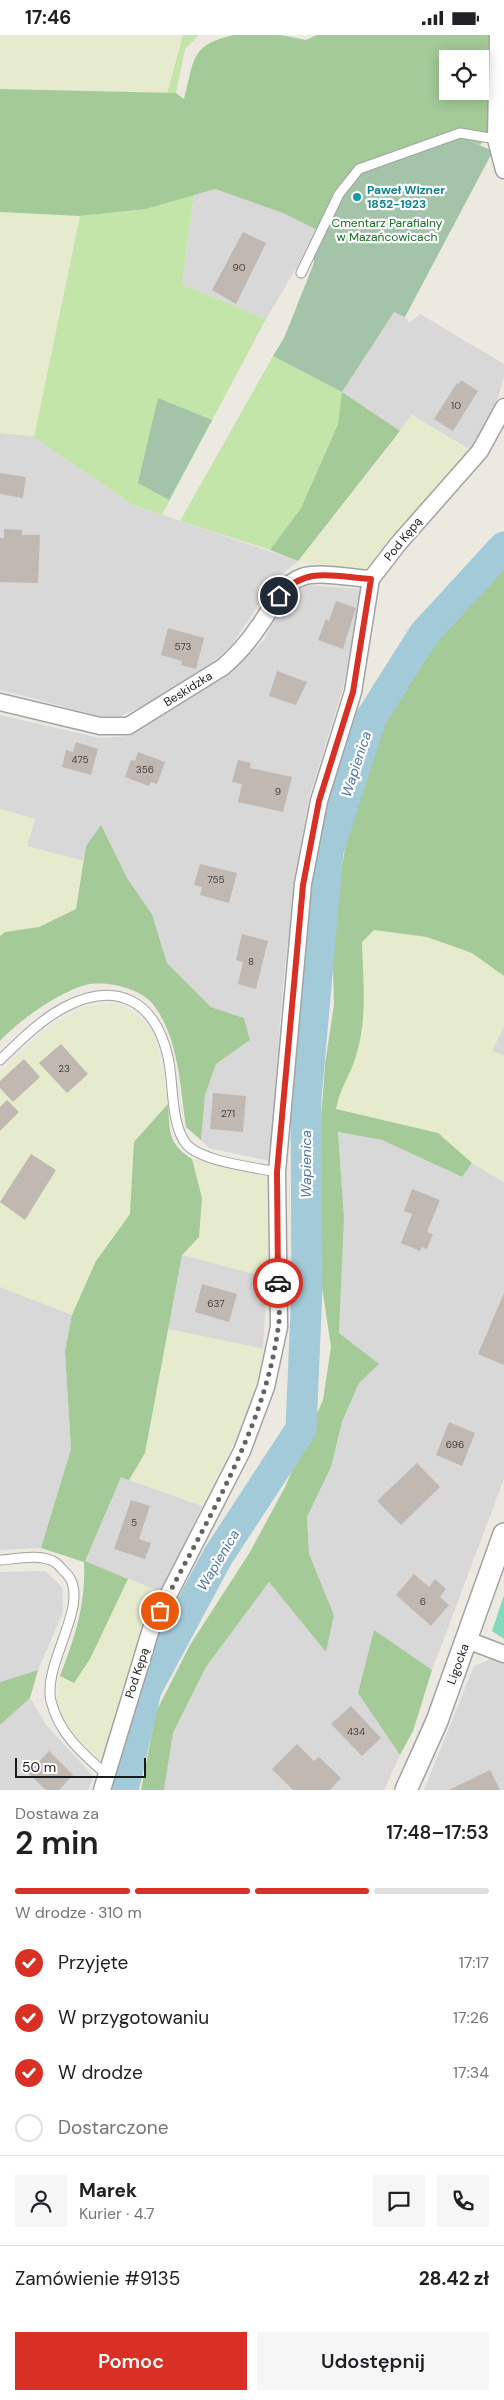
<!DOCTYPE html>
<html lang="pl">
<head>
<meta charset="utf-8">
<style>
	:root { --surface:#fff; --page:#f6f6f6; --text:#202124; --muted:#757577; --line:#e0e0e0; --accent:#d93025 }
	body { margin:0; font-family:"DM Sans",sans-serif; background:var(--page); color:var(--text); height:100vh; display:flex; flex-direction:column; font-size:19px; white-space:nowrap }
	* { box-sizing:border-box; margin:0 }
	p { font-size:16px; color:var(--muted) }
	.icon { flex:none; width:28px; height:28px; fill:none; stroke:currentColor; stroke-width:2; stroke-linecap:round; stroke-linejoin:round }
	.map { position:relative; height:1755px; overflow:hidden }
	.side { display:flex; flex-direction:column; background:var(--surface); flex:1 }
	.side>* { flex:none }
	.tools { position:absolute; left:439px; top:15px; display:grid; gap:10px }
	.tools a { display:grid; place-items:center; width:50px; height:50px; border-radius:0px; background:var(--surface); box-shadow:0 2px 12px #0003; font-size:25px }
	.scale { position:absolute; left:15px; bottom:12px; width:131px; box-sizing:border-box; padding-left:5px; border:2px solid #1b1b1b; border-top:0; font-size:14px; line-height:18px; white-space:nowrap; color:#1b1b1b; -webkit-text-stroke:4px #fff; paint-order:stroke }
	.pin { position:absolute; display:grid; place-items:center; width:42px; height:42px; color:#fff; margin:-21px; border:2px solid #fff; border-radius:50%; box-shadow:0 1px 5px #0007 }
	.courier { position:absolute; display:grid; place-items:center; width:50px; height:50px; margin:-25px; border:4px solid #d93025; border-radius:50%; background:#fff; color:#222; box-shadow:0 1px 6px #0007 }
	.overview em { font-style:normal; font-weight:600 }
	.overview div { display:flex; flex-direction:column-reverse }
	.overview { display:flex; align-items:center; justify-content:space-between; height:85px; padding:0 15px }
	h1 { font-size:32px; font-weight:600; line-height:38px }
	.bar { display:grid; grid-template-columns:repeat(4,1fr); gap:8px 5px; align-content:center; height:60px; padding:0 15px }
	.bar i { height:6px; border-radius:4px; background:var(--line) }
	.bar .current { background:var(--accent) }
	.bar p { grid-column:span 4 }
	.line { display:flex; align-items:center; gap:12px; padding:0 15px; border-top:1px solid var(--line) }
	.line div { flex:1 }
	.round { display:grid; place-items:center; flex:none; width:52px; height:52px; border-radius:0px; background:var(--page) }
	ol { padding:0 15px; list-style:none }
	li { display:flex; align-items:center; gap:15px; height:55px }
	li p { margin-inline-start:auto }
	li .icon { padding:5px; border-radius:50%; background:var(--accent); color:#fff; stroke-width:4 }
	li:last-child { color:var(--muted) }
	li i { width:28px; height:28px; border:2px solid var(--line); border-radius:50% }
	.cta { display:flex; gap:10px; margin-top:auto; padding:10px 15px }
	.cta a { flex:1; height:58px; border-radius:0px; background:var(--accent); color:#fff; font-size:20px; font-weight:600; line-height:58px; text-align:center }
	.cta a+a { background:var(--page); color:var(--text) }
	.status { display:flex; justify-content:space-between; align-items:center; height:35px; padding:0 25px; background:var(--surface); direction:ltr }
	.status svg { height:14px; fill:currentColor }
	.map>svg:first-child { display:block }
	.residential { fill:#d9d8d8 }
	.farmland { fill:#e7ebcd }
	.grass { fill:#c4e5a9 }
	.forest { fill:#a4ca98; fill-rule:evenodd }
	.cemetery { fill:#a4c4aa }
	.pitch { fill:#82d9bb }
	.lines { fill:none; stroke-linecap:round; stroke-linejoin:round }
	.river { stroke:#a3cad8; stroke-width:31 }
	.building { fill:#c1b8b1 }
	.service-casing { stroke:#a2a2a2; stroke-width:11 }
	.minor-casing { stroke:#a2a2a2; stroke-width:19 }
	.tertiary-casing { stroke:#a2a2a2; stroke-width:24 }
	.service { stroke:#fff; stroke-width:9 }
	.minor { stroke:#fff; stroke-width:16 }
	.tertiary { stroke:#fff; stroke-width:21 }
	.done { stroke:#646360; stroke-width:5; stroke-dasharray:0 9 }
	.route { stroke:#d93025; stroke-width:6 }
	.culture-dot { fill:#0f9aa8; stroke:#fff; stroke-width:2 }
	.labels { text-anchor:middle; stroke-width:4.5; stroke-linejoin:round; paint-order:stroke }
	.number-label { font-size:10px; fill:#444240 }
	.culture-label { font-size:12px; font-weight:bold; fill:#0d838f; stroke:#fff; text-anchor:start }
	.park-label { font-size:12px; fill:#10721d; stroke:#fff }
	.street-label { font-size:12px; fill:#1b1b1b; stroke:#fff }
	.water-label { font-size:14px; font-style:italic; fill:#4d76a5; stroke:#fff }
</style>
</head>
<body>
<div class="status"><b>17:46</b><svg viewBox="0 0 49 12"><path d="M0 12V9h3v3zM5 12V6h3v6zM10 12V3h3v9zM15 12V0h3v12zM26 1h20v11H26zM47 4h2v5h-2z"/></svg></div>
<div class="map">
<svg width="504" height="1755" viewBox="0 0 504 1755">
	<rect width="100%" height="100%" fill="#ece9e1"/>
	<g class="residential">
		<path d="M 215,154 L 283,178 L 323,198 L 313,220 L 295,235 L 266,284 L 182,249 L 194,160 Z"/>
		<path d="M 394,276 L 405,282 L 409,288 L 420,279 L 504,329 L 504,342 L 499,360 L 480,403 L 471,415 L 412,380 L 400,396 L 342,357 Z"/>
		<path d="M 0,398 L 34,401 L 133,470 L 298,526 L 276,544 L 231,611 L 204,634 L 147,669 L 121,681 L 100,681 L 0,655 Z"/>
		<path d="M 304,550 L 362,554 L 343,653 L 309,763 L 298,825 L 283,949 L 270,1126 L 209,1113 L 201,1105 L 205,1060 L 216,1029 L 250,1005 L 244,983 L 211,972 L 167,928 L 152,879 L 127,843 L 86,811 L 83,826 L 26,811 L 35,784 L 0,774 L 0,680 L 100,703 L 128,701 L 231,638 L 264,605 L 284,568 Z"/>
		<path d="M 115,969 L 133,978 L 153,997 L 168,1069 L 134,1107 L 65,1317 L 71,1414 L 41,1513 L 0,1515 L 0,1038 L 41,998 L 83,973 Z"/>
		<path d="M 504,991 L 504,1021 L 492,1016 Z"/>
		<path d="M 338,1097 L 382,1105 L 461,1142 L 472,1128 L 504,1147 L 504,1444 L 432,1635 L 374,1596 L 358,1658 L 400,1720 L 384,1755 L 164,1755 L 173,1698 L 206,1632 L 269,1547 L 326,1616 L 334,1580 L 309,1519 L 307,1482 L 331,1432 L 342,1387 L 359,1348 L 378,1329 L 339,1298 L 344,1184 Z"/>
		<path d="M 182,1220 L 267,1242 L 263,1314 L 168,1294 Z"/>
		<path d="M 121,1441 L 202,1471 L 161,1557 L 84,1526 Z"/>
		<path d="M 45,1536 L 62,1552 L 63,1577 L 38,1635 L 0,1647 L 0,1537 Z"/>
		<path d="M 496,1622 L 504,1628 L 504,1755 L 424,1755 L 474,1631 Z"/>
		<path d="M 30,1663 L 47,1691 L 94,1742 L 88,1755 L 0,1755 L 0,1690 Z"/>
	</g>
	<g class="farmland">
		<path d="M 0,0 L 183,0 L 167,59 L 0,54 Z"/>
		<path d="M 0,177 L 80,181 L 34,401 L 0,398 Z"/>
		<path d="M 411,380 L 471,415 L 375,527 L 361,535 L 298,526 L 373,432 Z"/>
		<path d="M 0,774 L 35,784 L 27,811 L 83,826 L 76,874 L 39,892 L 5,897 L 0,901 Z"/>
		<path d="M 374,895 L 427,902 L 472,918 L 504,941 L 504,991 L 492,1015 L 504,1021 L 504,1147 L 472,1128 L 438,1098 L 335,1075 L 340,1054 L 355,1024 L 364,981 L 362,907 Z"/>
		<path d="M 115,969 L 133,978 L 153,997 L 168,1069 L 134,1107 L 130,1179 L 96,1226 L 72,1280 L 0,1252 L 0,1038 L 41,998 L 83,973 Z"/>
		<path d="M 192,1124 L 271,1144 L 267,1242 L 182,1220 L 199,1202 L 202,1163 Z"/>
		<path d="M 168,1294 L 263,1314 L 261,1331 L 238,1399 L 202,1471 L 129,1445 L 145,1418 Z"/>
		<path d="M 128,1544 L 161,1557 L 143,1591 L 101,1728 L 63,1687 L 58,1663 L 60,1641 L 74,1647 L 90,1624 Z"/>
	</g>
	<g class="grass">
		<path d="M 183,0 L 199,0 L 185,14 L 176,58 L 167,59 Z"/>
		<path d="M 194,160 L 182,249 L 266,284 L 162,480 L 133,470 L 34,402 L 80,181 L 146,174 Z"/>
		<path d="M 273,321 L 342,357 L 338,389 L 301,473 L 270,515 L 180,486 Z"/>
	</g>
	<g class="forest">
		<path d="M 234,0 L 281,0 L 306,5 L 317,0 L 489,0 L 489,100 L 480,110 L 461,102 L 323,198 L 283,178 L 215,154 L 146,174 L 80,181 L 0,177 L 0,54 L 176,58 L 184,64 C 195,25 189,10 234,0 ZM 448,24 L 480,24 L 480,56 L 448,56 Z"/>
		<path d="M 342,357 L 400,396 L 298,526 L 270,515 L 301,473 L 338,389 Z"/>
		<path d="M 504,528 L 504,941 L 472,918 L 427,902 L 374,895 L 362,907 C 363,946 368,986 355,1024 C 349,1042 340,1053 336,1074 L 438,1098 L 472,1128 L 462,1142 L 382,1105 L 338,1097 L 344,1184 L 339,1298 L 379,1329 L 359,1348 L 342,1387 L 331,1432 L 307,1482 L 309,1519 L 334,1580 L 326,1617 L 269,1547 L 206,1632 L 173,1698 L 164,1755 L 141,1755 L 156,1677 L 190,1610 L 250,1517 L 285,1452 L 323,1365 L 331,1312 L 321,1245 L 320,1102 L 325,1029 L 334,970 L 332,894 L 345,813 L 370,714 L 415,631 L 469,563 Z"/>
		<path d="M 101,790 L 127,843 L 152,879 L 167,928 L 211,972 L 244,983 L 250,1005 L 216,1029 L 205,1060 L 201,1105 L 186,1092 C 180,1051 179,1002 152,968 C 139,953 105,945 85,950 C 58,958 19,985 0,1006 L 0,901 L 5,897 L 39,892 L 76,874 L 86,811 Z"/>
		<path d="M 168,1069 C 170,1096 167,1108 192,1124 L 202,1163 L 199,1202 L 182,1220 L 145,1418 L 129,1445 L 121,1442 L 85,1526 L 128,1544 L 90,1624 L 74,1648 L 60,1641 C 75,1602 86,1569 84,1527 L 41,1513 L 71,1414 L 65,1317 L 72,1280 L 96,1226 L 130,1179 L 134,1107 Z"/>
		<path d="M 374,1595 L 432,1635 L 413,1696 L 400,1720 L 358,1658 Z"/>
		<path d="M 38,1635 L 30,1663 L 0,1690 L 0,1647 Z"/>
	</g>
	<g class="cemetery">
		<path d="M 461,102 L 493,116 L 405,282 L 394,277 L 342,357 L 273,321 L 284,303 L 314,228 L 313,220 L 342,160 L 361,139 Z"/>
		<path d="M 158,363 L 212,385 L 169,465 L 138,448 Z"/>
	</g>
	<path class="pitch" d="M 504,1560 L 504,1604 L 492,1596 Z"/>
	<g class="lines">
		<path class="river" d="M 123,1755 L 146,1655 L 218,1521 L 301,1394 L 307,1252 L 306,1063 L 328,816 L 371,683 L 424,599 L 504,512"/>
	</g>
	<g class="building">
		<path d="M 243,197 L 266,208 L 236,269 L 212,255 Z"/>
		<path d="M 461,345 L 478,356 L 453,396 L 434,384 L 457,348 L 459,349 Z"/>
		<path d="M 0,438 L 26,442 L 23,463 L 0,459 Z"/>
		<path d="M 4,494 L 22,495 L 22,500 L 40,500 L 38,548 L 0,547 L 0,503 L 4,503 Z"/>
		<path d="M 336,566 L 356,573 L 343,614 L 318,605 L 326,584 L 329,586 Z"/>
		<path d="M 168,593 L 204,603 L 196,634 L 181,630 L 182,626 L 161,620 Z"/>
		<path d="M 277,636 L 307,647 L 296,670 L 269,661 Z"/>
		<path d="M 76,707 L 98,714 L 91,740 L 62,732 L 66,715 L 73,717 Z"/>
		<path d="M 138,717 L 165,727 L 157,749 L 151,747 L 149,751 L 125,742 L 131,725 L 135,726 Z"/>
		<path d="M 238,725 L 251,728 L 250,733 L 292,742 L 283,777 L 238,767 L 242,749 L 232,747 Z"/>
		<path d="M 200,829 L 237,838 L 229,868 L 200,860 L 202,852 L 194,850 Z"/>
		<path d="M 242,899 L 268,906 L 256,954 L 238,949 L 243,927 L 236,925 Z"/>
		<path d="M 61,1009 L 88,1039 L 67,1058 L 39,1028 Z"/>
		<path d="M 24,1024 L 40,1042 L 13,1067 L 0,1053 L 0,1046 Z"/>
		<path d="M 213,1058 L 246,1061 L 243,1097 L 210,1094 Z"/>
		<path d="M 7,1065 L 19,1077 L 0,1096 L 0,1072 Z"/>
		<path d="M 31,1119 L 56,1135 L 25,1185 L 0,1167 Z"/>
		<path d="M 412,1154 L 440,1165 L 427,1197 L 433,1199 L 427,1214 L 422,1212 L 420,1216 L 401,1208 L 412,1179 L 404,1176 Z"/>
		<path d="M 202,1249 L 237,1259 L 229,1287 L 195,1277 Z"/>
		<path d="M 504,1258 L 504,1330 L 478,1319 Z"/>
		<path d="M 449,1387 L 475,1398 L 462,1431 L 436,1420 Z"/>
		<path d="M 417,1428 L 440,1452 L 401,1490 L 377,1466 Z"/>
		<path d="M 131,1465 L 150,1471 L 139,1504 L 151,1508 L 145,1524 L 114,1514 Z"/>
		<path d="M 414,1539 L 429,1552 L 435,1544 L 446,1554 L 440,1562 L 449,1570 L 431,1591 L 396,1560 Z"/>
		<path d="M 351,1671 L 381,1703 L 362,1721 L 331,1689 Z"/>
		<path d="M 297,1709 L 314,1726 L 319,1722 L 341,1743 L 330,1755 L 293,1755 L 272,1734 Z"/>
		<path d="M 49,1716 L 73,1740 L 59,1755 L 46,1755 L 28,1738 Z"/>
		<path d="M 490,1735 L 500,1755 L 449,1755 Z"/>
	</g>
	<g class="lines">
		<g class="service-casing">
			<g id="service">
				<path d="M 301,238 L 339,159 L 359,134 L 460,98 L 496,104"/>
				<path d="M 0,1025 C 20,1006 40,985 65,972 C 117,945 155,966 168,1022 C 174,1048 170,1090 187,1110 C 204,1127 253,1132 277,1137"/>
				<path d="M 0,1525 C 16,1524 42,1518 56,1528 C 60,1531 63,1536 67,1539 C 92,1568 42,1628 51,1666 C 59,1699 83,1719 107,1740"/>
			</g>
		</g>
		<g class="minor-casing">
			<g id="minor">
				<path d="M 498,0 L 496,104 L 504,135"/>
				<path d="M 0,667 L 100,691 L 128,691 L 223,632 C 237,620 249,606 259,591 C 272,574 280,550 302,542 C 319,536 352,543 371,544"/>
				<path d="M 467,1605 L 504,1619"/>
				<path d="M 102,1755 L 151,1594 L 242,1416 L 266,1352 L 279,1292 L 277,1137 L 303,849 L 319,766 L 353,657 L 371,544 L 398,509 L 480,416 L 504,372"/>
			</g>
		</g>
		<g class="tertiary-casing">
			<path id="tertiary" d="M 406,1755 L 437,1686 L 504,1499"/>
		</g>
		<use href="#service" class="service"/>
		<use href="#minor" class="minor"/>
		<use href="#tertiary" class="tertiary"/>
	</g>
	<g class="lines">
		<path class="done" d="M 160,1576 C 206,1486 264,1395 278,1294 C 281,1279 278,1263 278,1248"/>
		<path class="route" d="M 278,1248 L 277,1137 L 303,850 L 319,766 L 353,657 L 371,544 C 335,542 306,530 279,561"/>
	</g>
	<circle class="culture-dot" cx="357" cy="162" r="5"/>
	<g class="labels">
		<g class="number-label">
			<text x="239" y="236">90</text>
			<text x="456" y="374">10</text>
			<text x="183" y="615">573</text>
			<text x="80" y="728">475</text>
			<text x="145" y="738">356</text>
			<text x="278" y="760">9</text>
			<text x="216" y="848">755</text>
			<text x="251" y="930">8</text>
			<text x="64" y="1037">23</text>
			<text x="228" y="1082">271</text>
			<text x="216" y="1272">637</text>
			<text x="455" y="1413">696</text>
			<text x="134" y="1491">5</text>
			<text x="423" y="1570">6</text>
			<text x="356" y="1700">434</text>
		</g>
		<g class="culture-label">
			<text x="367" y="159">Paweł Wizner<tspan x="367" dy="14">1852-1923</tspan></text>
		</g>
		<g class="park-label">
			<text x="387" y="192">Cmentarz Parafialny<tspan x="387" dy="14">w Mazańcowicach</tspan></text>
		</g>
		<g class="street-label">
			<text transform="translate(403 504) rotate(-51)" y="4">Pod Kępą</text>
			<text transform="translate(188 654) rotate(-32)" y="4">Beskidzka</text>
			<text transform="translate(458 1629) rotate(-70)" y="4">Ligocka</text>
			<text transform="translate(137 1638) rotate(-72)" y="4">Pod Kępą</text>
		</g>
		<g class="water-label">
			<text transform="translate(356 729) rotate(-72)" y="5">Wapienica</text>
			<text transform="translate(306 1129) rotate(-90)" y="5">Wapienica</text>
			<text transform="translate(218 1525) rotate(-59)" y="5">Wapienica</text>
		</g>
	</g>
</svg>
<div class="tools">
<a><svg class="icon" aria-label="locate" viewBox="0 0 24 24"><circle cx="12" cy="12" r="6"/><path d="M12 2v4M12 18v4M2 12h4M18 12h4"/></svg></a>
</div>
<div class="scale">50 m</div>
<div class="pin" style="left:160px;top:1576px;background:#ea580c"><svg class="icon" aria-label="bag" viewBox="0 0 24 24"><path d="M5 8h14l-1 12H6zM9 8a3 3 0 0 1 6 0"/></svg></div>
<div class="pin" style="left:279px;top:561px;background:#1f2937"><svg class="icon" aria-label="home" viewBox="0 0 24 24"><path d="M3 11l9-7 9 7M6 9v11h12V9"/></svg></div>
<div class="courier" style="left:278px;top:1248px"><svg class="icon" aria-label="car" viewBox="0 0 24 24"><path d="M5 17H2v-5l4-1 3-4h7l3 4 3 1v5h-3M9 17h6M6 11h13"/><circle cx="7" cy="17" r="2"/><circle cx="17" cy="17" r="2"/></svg></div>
</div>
<section class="side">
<div class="overview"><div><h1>2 min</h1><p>Dostawa za</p></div><em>17:48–17:53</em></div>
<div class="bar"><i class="current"></i><i class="current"></i><i class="current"></i><i></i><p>W drodze · 310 m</p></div>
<ol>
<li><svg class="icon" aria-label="check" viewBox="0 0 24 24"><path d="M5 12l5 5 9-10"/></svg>Przyjęte<p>17:17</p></li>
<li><svg class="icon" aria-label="check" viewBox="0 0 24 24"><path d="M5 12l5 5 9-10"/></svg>W przygotowaniu<p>17:26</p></li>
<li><svg class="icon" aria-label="check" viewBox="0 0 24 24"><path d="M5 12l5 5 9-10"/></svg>W drodze<p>17:34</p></li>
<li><i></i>Dostarczone</li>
</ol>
<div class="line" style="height:90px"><a class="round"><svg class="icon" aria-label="person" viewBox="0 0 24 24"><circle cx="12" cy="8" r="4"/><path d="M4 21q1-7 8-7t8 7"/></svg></a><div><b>Marek</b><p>Kurier · 4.7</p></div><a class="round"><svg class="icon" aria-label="chat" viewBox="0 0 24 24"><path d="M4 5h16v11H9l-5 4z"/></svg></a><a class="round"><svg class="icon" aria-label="phone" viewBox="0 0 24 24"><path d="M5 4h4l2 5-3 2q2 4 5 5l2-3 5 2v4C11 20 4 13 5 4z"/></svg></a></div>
<div class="line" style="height:65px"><div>Zamówienie #9135</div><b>28.42 zł</b></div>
<div class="cta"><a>Pomoc</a><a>Udostępnij</a></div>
</section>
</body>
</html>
